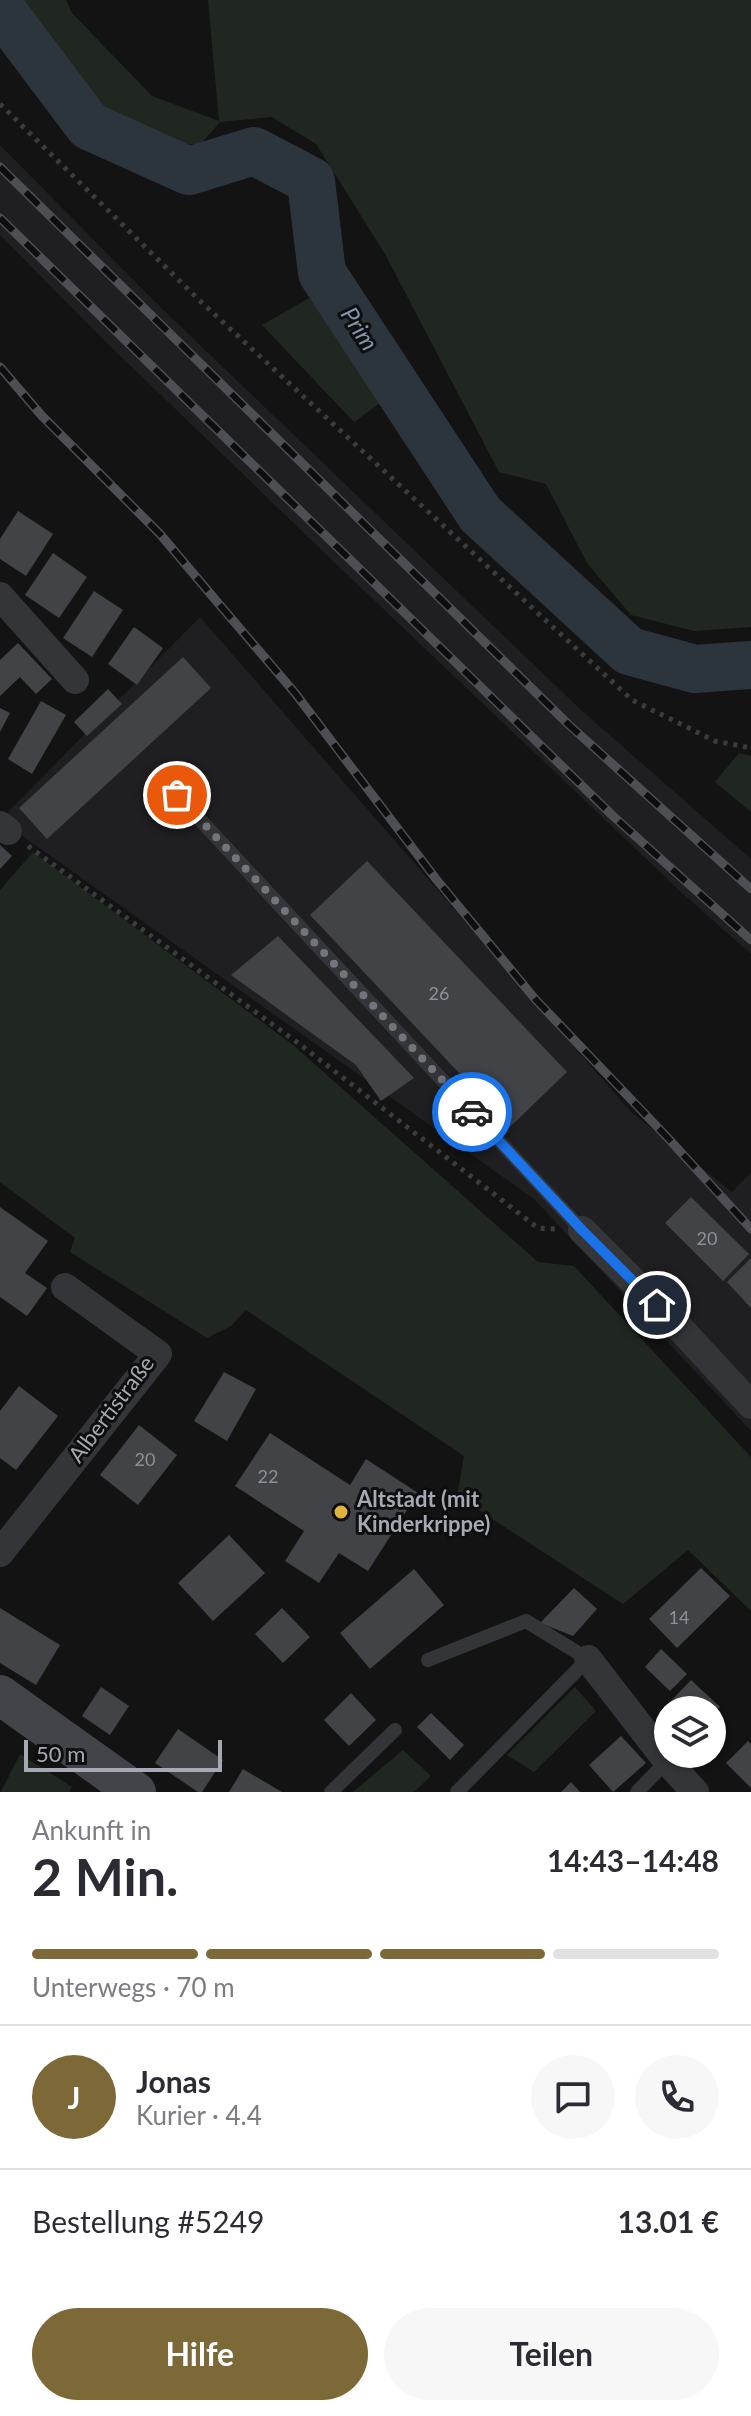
<!DOCTYPE html>
<html lang="de">
<head>
<meta charset="utf-8">
<style>
	:root { --surface:#fff; --page:#f7f7f7; --text:#2b2b33; --muted:#7c7c81; --line:#e1e1e2; --accent:#7d6838 }
	body { margin:0; font-family:Lato,sans-serif; background:var(--page); color:var(--text); height:100vh; display:flex; flex-direction:column; font-size:30px; white-space:nowrap }
	* { box-sizing:border-box; margin:0 }
	p { font-size:26px; color:var(--muted) }
	.icon { flex:none; width:44px; height:44px; fill:none; stroke:currentColor; stroke-width:2; stroke-linecap:round; stroke-linejoin:round }
	.map { position:relative; height:1792px; overflow:hidden }
	.drawer { display:flex; flex-direction:column; background:var(--surface); flex:1 }
	.drawer>* { flex:none }
	.tools { position:absolute; left:654px; top:1696px; display:grid; gap:16px }
	.tools a { display:grid; place-items:center; width:72px; height:72px; border-radius:50%; background:var(--surface); box-shadow:0 2px 6px #0004; font-size:40px }
	.scale { position:absolute; left:24px; bottom:20px; width:198px; box-sizing:border-box; padding-left:8px; border:4px solid #a6a9b4; border-top:0; font-size:22px; line-height:28px; white-space:nowrap; color:#a6a9b4; -webkit-text-stroke:6px #0e0e0f; paint-order:stroke }
	.pin { position:absolute; display:grid; place-items:center; width:68px; height:68px; color:#fff; margin:-34px; border:4px solid #fff; border-radius:50%; box-shadow:0 2px 8px #0007 }
	.courier { position:absolute; display:grid; place-items:center; width:80px; height:80px; margin:-40px; border:6px solid #1a73e8; border-radius:50%; background:#fff; color:#222; box-shadow:0 2px 10px #0007 }
	.head em { font-style:normal; font-weight:700 }
	.head div { display:flex; flex-direction:column-reverse }
	.head { display:flex; align-items:center; justify-content:space-between; height:136px; padding:0 32px }
	h1 { font-size:52px; font-weight:700; line-height:60px }
	.bar { display:grid; grid-template-columns:repeat(4,1fr); gap:12px 8px; align-content:center; height:96px; padding:0 32px }
	.bar i { height:10px; border-radius:6px; background:var(--line) }
	.bar .active { background:var(--accent) }
	.bar p { grid-column:span 4 }
	.line { display:flex; align-items:center; gap:20px; padding:0 32px; border-top:2px solid var(--line) }
	.line div { flex:1 }
	.round { display:grid; place-items:center; flex:none; width:84px; height:84px; border-radius:42px; background:var(--page) }
	.button { display:flex; gap:16px; margin-top:auto; padding:16px 32px }
	.button a { flex:1; height:92px; border-radius:48px; background:var(--accent); color:#fff; font-size:32px; font-weight:700; line-height:92px; text-align:center }
	.button a+a { background:var(--page); color:var(--text) }
	.map>svg:first-child { display:block }
	.built { fill:#1f1f21 }
	.green { fill:#202721 }
	.lines { fill:none; stroke-linecap:round; stroke-linejoin:round }
	.river { stroke:#2d353c; stroke-width:48 }
	.building { fill:#424347 }
	.path { stroke:#3a3c40; stroke-width:5; stroke-dasharray:4 6; stroke-linecap:butt }
	.lane { stroke:#343539; stroke-width:14 }
	.street { stroke:#343539; stroke-width:28 }
	.secondary { stroke:#424449; stroke-width:40 }
	.rail-casing { stroke:#4d4f54; stroke-width:9 }
	.rail { stroke:#0e0e0f; stroke-width:6; stroke-dasharray:18; stroke-linecap:butt }
	.done { stroke:#73747c; stroke-width:8; stroke-dasharray:0 14.4 }
	.route { stroke:#1a73e8; stroke-width:10 }
	.poi-dot { fill:#e1b33e; stroke:#0e0e0f; stroke-width:3 }
	.labels { text-anchor:middle; stroke-width:6; stroke-linejoin:round; paint-order:stroke }
	.number-label { font-size:18px; fill:#8d9099 }
	.street-label { font-size:22px; fill:#a6a9b4; stroke:#0e0e0f }
	.poi-label { font-size:22px; font-weight:bold; fill:#a6a9b4; stroke:#0e0e0f; text-anchor:start }
	.water-label { font-size:24px; font-style:italic; fill:#7f95ac; stroke:#0e0e0f }
</style>
</head>
<body>
<div class="map">
<svg width="751" height="1792" viewBox="0 0 751 1792">
	<rect width="100%" height="100%" fill="#131314"/>
	<g class="built">
		<path d="M 0,145 L 155,302 L 580,709 L 751,859 L 751,954 L 682,893 L 335,563 L 110,346 L 0,235 Z"/>
		<path d="M 200,617 L 631,1112 L 732,1192 L 751,1172 L 751,1431 L 534,1199 L 0,820 Z"/>
	</g>
	<g class="green">
		<path d="M 21,0 L 66,0 L 72,13 L 152,96 L 219,121 L 208,0 L 751,0 L 751,627 L 694,631 L 631,615 L 587,563 L 546,484 L 499,472 L 385,254 L 316,144 L 272,117 L 220,122 L 200,145 L 151,141 L 102,110 Z"/>
		<path d="M 309,298 L 359,351 L 380,403 L 354,422 L 262,325 Z"/>
		<path d="M 739,753 L 751,756 L 751,812 L 715,782 Z"/>
		<path d="M 33,852 L 293,1045 L 538,1262 L 574,1266 L 751,1457 L 751,1611 L 688,1550 L 623,1604 L 457,1496 L 464,1456 L 246,1310 L 231,1326 L 207,1338 L 70,1252 L 75,1238 L 0,1182 L 0,890 Z"/>
		<path d="M 575,1687 L 596,1711 L 534,1772 L 507,1755 Z"/>
		<path d="M 403,1750 L 431,1776 L 414,1792 L 353,1792 Z"/>
		<path d="M 20,1754 L 72,1787 L 69,1792 L 1,1792 Z"/>
	</g>
	<g class="lines">
		<path class="river" d="M 0,8 L 89,126 L 189,171 L 254,151 L 311,181 L 322,273 L 480,514 L 629,651 L 695,669 L 751,665"/>
	</g>
	<g class="building">
		<path d="M 18,511 L 53,534 L 26,576 L 0,559 L 0,539 Z"/>
		<path d="M 53,553 L 87,577 L 59,618 L 25,595 Z"/>
		<path d="M 94,591 L 123,610 L 92,657 L 63,638 Z"/>
		<path d="M 134,627 L 163,648 L 137,685 L 108,664 Z"/>
		<path d="M 18,643 L 52,679 L 36,694 L 20,677 L 0,696 L 0,660 Z"/>
		<path d="M 183,657 L 211,688 L 47,839 L 19,808 Z"/>
		<path d="M 108,689 L 122,704 L 87,736 L 74,722 Z"/>
		<path d="M 41,701 L 66,715 L 32,774 L 8,759 Z"/>
		<path d="M 0,708 L 10,713 L 0,732 Z"/>
		<path d="M 0,845 L 12,856 L 0,869 Z"/>
		<path d="M 367,861 L 567,1072 L 510,1127 L 310,915 Z"/>
		<path d="M 278,936 L 414,1078 L 381,1101 L 356,1065 L 231,975 Z"/>
		<path d="M 691,1197 L 749,1254 L 723,1281 L 665,1223 Z"/>
		<path d="M 0,1207 L 48,1241 L 25,1273 L 47,1288 L 27,1316 L 0,1297 Z"/>
		<path d="M 751,1258 L 751,1308 L 727,1282 Z"/>
		<path d="M 224,1372 L 256,1389 L 227,1441 L 194,1421 Z"/>
		<path d="M 19,1386 L 58,1416 L 16,1470 L 0,1458 L 0,1411 Z"/>
		<path d="M 139,1425 L 177,1455 L 138,1505 L 100,1475 Z"/>
		<path d="M 270,1433 L 350,1485 L 366,1459 L 418,1493 L 368,1571 L 339,1553 L 319,1583 L 285,1561 L 304,1531 L 235,1486 Z"/>
		<path d="M 229,1535 L 265,1573 L 213,1621 L 178,1583 Z"/>
		<path d="M 701,1568 L 730,1596 L 677,1648 L 649,1619 Z"/>
		<path d="M 414,1569 L 444,1605 L 370,1669 L 340,1633 Z"/>
		<path d="M 574,1588 L 597,1609 L 573,1636 L 540,1623 Z"/>
		<path d="M 0,1608 L 60,1645 L 36,1685 L 0,1663 Z"/>
		<path d="M 282,1608 L 310,1637 L 283,1663 L 255,1634 Z"/>
		<path d="M 661,1649 L 687,1674 L 670,1691 L 645,1667 Z"/>
		<path d="M 691,1680 L 720,1707 L 712,1715 L 712,1710 L 673,1710 L 667,1705 Z"/>
		<path d="M 101,1687 L 129,1706 L 110,1735 L 82,1716 Z"/>
		<path d="M 351,1693 L 376,1720 L 349,1746 L 324,1720 Z"/>
		<path d="M 431,1713 L 464,1745 L 450,1760 L 417,1727 Z"/>
		<path d="M 178,1729 L 223,1760 L 202,1792 L 198,1792 L 155,1763 Z"/>
		<path d="M 621,1736 L 646,1763 L 613,1792 L 589,1765 Z"/>
		<path d="M 748,1741 L 751,1744 L 751,1788 L 726,1763 Z"/>
		<path d="M 243,1769 L 282,1792 L 229,1792 Z"/>
		<path d="M 571,1782 L 580,1792 L 561,1792 Z"/>
	</g>
	<g class="lines">
		<g class="path">
			<path d="M 0,104 L 199,300 L 632,700 L 715,741 L 751,748"/>
			<path d="M 28,846 L 298,1043 L 538,1228 L 555,1229"/>
		</g>
		<g class="lane">
			<path d="M 177,795 L 582,1230"/>
			<path d="M 428,1660 L 526,1621 L 588,1659 L 457,1792"/>
			<path d="M 331,1792 L 395,1730"/>
			<path d="M 637,1792 L 667,1761"/>
		</g>
		<g class="street">
			<path d="M 0,596 L 75,680"/>
			<path d="M 0,825 L 8,831"/>
			<path d="M 582,1230 L 676,1324 L 751,1405"/>
			<path d="M 0,1553 L 158,1354 L 65,1287"/>
			<path d="M 588,1659 L 667,1761 L 695,1792"/>
		</g>
		<path class="secondary" d="M 0,1695 L 136,1792"/>
		<g class="rail-casing">
			<g id="rail">
				<path d="M 0,167 L 568,724 L 751,889"/>
				<path d="M 0,218 L 613,816 L 751,940"/>
				<path d="M 0,367 L 42,416 L 160,534 L 213,597 L 295,693 L 436,879 L 536,1000 L 666,1136 L 751,1229"/>
			</g>
		</g>
		<use href="#rail" class="rail"/>
	</g>
	<g class="lines">
		<path class="done" d="M 177,795 L 472,1112"/>
		<path class="route" d="M 472,1112 L 582,1230 L 657,1305"/>
	</g>
	<circle class="poi-dot" cx="341" cy="1512" r="8"/>
	<g class="labels">
		<g class="number-label">
			<text x="439" y="1000">26</text>
			<text x="707" y="1245">20</text>
			<text x="145" y="1466">20</text>
			<text x="268" y="1483">22</text>
			<text x="679" y="1624">14</text>
		</g>
		<g class="street-label">
			<text transform="translate(111 1409) rotate(-53)" y="8">Albertistraße</text>
		</g>
		<g class="poi-label">
			<text x="357" y="1507">Altstadt (mit<tspan x="357" dy="25">Kinderkrippe)</tspan></text>
		</g>
		<g class="water-label">
			<text transform="translate(359 329) rotate(57)" y="8">Prim</text>
		</g>
	</g>
</svg>
<div class="tools">
<a><svg class="icon" aria-label="layers" viewBox="0 0 24 24"><path d="M12 4l9 5-9 5-9-5zM3 14l9 5 9-5"/></svg></a>
</div>
<div class="scale">50 m</div>
<div class="pin" style="left:177px;top:795px;background:#ea580c"><svg class="icon" aria-label="bag" viewBox="0 0 24 24"><path d="M5 8h14l-1 12H6zM9 8a3 3 0 0 1 6 0"/></svg></div>
<div class="pin" style="left:657px;top:1305px;background:#1f2937"><svg class="icon" aria-label="home" viewBox="0 0 24 24"><path d="M3 11l9-7 9 7M6 9v11h12V9"/></svg></div>
<div class="courier" style="left:472px;top:1112px"><svg class="icon" aria-label="car" viewBox="0 0 24 24"><path d="M5 17H2v-5l4-1 3-4h7l3 4 3 1v5h-3M9 17h6M6 11h13"/><circle cx="7" cy="17" r="2"/><circle cx="17" cy="17" r="2"/></svg></div>
</div>
<section class="drawer">
<div class="head"><div><h1>2 Min.</h1><p>Ankunft in</p></div><em>14:43–14:48</em></div>
<div class="bar"><i class="active"></i><i class="active"></i><i class="active"></i><i></i><p>Unterwegs · 70 m</p></div>
<div class="line" style="height:144px"><b class="round" style="background:var(--accent);color:#fff">J</b><div><b>Jonas</b><p>Kurier · 4.4</p></div><a class="round"><svg class="icon" aria-label="chat" viewBox="0 0 24 24"><path d="M4 5h16v11H9l-5 4z"/></svg></a><a class="round"><svg class="icon" aria-label="phone" viewBox="0 0 24 24"><path d="M5 4h4l2 5-3 2q2 4 5 5l2-3 5 2v4C11 20 4 13 5 4z"/></svg></a></div>
<div class="line" style="height:104px"><div>Bestellung #5249</div><b>13.01 €</b></div>
<div class="button"><a>Hilfe</a><a>Teilen</a></div>
</section>
</body>
</html>
